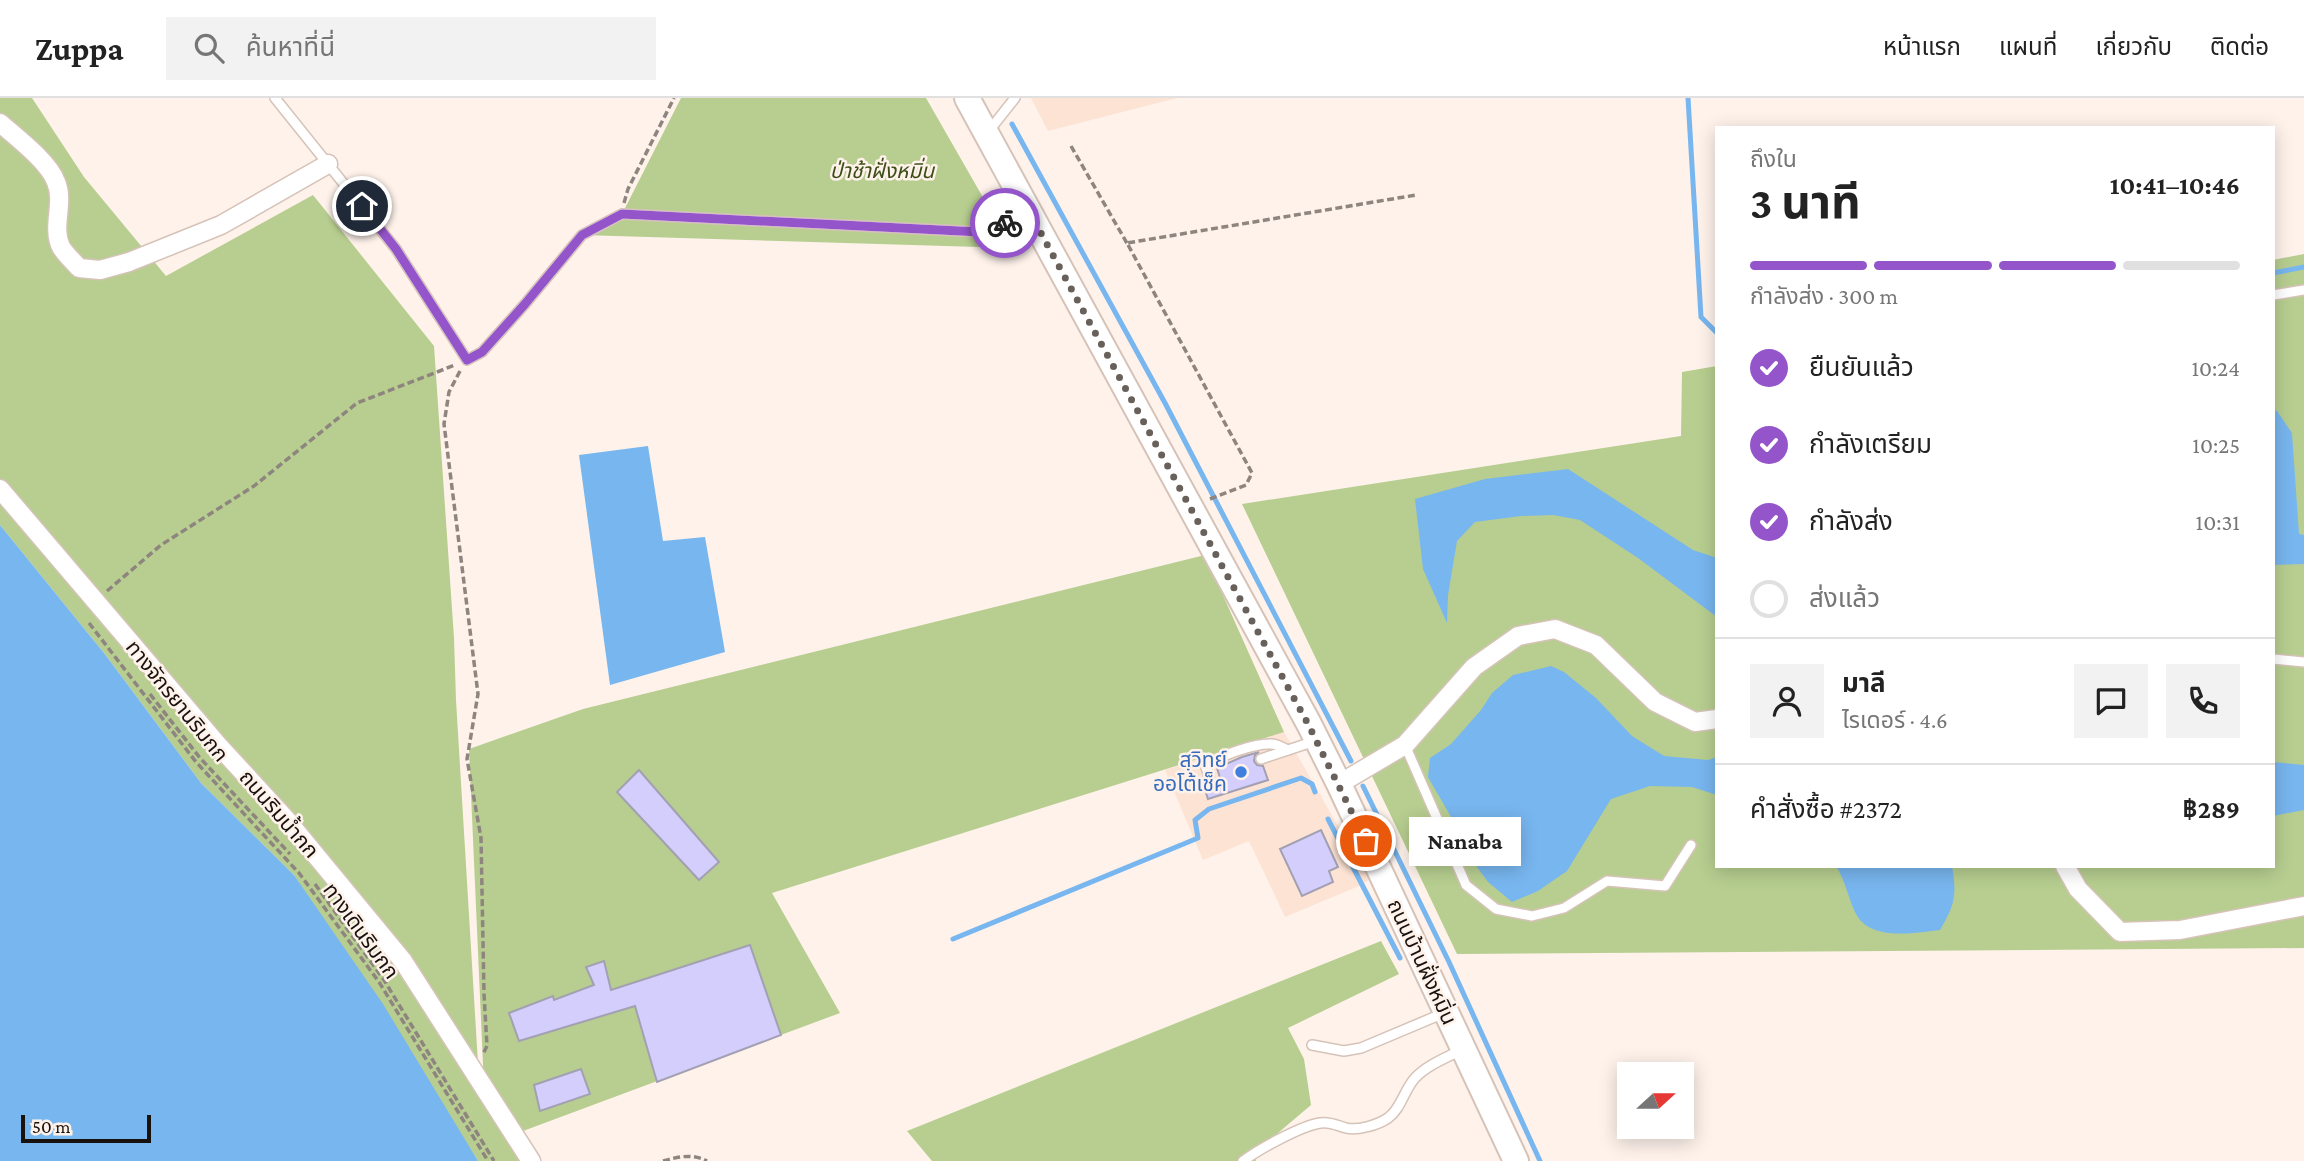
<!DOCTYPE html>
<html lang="th">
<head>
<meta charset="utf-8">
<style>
	:root { --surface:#fff; --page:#f2f2f2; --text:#222; --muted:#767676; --line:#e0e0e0; --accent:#9455ca }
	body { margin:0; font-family:"Crimson Pro","Noto Sans Thai",serif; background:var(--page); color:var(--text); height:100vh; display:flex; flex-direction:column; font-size:26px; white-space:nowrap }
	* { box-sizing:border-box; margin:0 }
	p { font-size:23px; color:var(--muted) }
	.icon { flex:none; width:38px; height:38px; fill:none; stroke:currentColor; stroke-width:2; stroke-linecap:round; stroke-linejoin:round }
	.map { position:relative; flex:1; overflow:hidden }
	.panel { position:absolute; left:1715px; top:28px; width:560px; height:742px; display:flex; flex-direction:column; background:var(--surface); border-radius:0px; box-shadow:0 4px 18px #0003 }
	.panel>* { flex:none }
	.needle { width:46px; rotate:69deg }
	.tools { position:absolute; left:1617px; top:964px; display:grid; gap:14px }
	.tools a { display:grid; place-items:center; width:77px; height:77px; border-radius:0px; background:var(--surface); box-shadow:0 4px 18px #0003; font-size:35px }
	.scale { position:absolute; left:21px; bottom:18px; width:130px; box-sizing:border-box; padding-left:7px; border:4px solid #18120e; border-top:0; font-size:19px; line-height:24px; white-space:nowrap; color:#18120e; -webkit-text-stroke:5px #fef2eb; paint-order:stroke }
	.pin { position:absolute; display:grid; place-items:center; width:60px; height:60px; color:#fff; margin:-30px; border:4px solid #fff; border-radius:50%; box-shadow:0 2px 7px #0007 }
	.courier { position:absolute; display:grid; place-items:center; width:70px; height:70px; margin:-35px; border:5px solid #9455ca; border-radius:50%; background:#fff; color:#222; box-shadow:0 2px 9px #0007 }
	.bubble { position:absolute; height:49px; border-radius:0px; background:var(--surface); box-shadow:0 4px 18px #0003; font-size:23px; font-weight:700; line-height:49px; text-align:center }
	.summary em { font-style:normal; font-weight:700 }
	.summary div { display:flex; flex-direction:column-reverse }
	.summary { display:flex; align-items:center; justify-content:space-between; height:119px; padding:0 35px }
	h1 { font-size:46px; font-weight:700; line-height:52px }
	.bar { display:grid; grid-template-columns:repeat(4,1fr); gap:10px 7px; align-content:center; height:84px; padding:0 35px }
	.bar i { height:9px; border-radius:5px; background:var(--line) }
	.bar .selected { background:var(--accent) }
	.bar p { grid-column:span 4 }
	.line { display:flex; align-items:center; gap:18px; padding:0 35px; border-top:2px solid var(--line) }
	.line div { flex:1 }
	.round { display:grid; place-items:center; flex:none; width:74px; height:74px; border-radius:0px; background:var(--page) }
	ol { padding:0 35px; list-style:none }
	li { display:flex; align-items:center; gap:21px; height:77px }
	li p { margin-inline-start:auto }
	li .icon { padding:7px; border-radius:50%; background:var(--accent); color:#fff; stroke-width:4 }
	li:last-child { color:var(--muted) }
	li i { width:38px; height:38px; border:4px solid var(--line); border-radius:50% }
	header { display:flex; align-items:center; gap:42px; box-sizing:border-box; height:98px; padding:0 35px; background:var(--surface); border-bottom:2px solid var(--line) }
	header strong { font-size:33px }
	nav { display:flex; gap:38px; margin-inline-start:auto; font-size:24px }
	.search { width:490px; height:63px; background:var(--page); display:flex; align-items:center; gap:18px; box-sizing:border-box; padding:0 24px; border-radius:0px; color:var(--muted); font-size:26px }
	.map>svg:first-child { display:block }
	.built { fill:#fde3d3 }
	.green { fill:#b7ce90 }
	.water { fill:#78b6ef }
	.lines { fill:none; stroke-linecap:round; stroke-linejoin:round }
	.stream { stroke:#78b6ef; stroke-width:5 }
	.building { fill:#d3cefb; stroke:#a2a0b2; stroke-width:2 }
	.lane-casing { stroke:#d6c3b8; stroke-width:12 }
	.street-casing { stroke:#d6c3b8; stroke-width:21 }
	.secondary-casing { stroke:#d6c3b8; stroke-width:28 }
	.path { stroke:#8e857f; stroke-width:3.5; stroke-dasharray:7 3.5; stroke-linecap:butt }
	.lane { stroke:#fff; stroke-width:9 }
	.street { stroke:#fff; stroke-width:18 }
	.secondary { stroke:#fff; stroke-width:24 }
	.done { stroke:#68605b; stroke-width:7; stroke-dasharray:0 12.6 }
	.route { stroke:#9455ca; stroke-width:9 }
	.shop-dot { fill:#3f7fe0; stroke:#fef2eb; stroke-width:2.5 }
	.labels { text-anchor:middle; stroke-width:5; stroke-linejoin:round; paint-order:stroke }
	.park-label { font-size:21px; font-style:italic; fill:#3d4e18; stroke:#fef2eb }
	.street-label { font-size:21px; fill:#18120e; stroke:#fef2eb }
	.shop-label { font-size:21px; fill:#366cbe; stroke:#fef2eb; text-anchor:end }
</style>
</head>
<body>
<header>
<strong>Zuppa</strong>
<div class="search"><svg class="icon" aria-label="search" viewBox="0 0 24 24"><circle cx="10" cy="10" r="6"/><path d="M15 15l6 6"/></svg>ค้นหาที่นี่</div>
<nav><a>หน้าแรก</a><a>แผนที่</a><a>เกี่ยวกับ</a><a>ติดต่อ</a></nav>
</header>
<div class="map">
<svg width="2304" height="1063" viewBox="0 0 2304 1063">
	<rect width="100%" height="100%" fill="#fef2eb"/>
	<g class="built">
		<path d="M 1031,0 L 1177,0 L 1048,33 Z"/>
		<path d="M 1284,634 L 1369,782 L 1359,788 L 1285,819 L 1249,743 L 1203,762 L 1165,672 Z"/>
	</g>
	<g class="green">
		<path d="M 0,0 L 32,0 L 84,79 L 166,178 L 313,97 L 434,248 L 454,540 L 456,602 L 479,982 L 484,989 L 469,651 L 583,611 L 1205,457 L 1284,634 L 772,795 L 840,915 L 515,1036 L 530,1063 L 478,1063 L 294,777 L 201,685 L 104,555 L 0,427 Z"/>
		<path d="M 681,0 L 926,0 L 1012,150 L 582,137 L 622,116 Z"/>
		<path d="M 2304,156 L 2304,850 L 1457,856 L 1242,406 L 1681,338 L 1682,274 L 1717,268 L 1717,768 L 2273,768 L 2273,162 Z"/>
		<path d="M 1381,843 L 1399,876 L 1288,930 L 1304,961 L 1311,1007 L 1253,1056 L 1256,1063 L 932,1063 L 907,1033 Z"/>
	</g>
	<g class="water">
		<path d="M 2273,312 L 2277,313 L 2292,335 L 2299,436 L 2304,437 L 2304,466 L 2273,467 Z"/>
		<path d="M 648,348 L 663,443 L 705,439 L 725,554 L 610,587 L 579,357 Z"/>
		<path d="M 1568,371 L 1693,452 L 1717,460 L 1717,519 L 1638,460 L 1580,422 L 1553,417 L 1521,418 L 1475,424 L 1457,443 L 1448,497 L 1447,525 L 1423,471 L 1415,401 L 1485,381 Z"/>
		<path d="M 0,427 L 104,555 L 201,685 L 294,777 L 383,906 L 478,1063 L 0,1063 Z"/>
		<path d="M 1551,568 L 1564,574 L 1596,600 L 1632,638 L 1664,658 L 1708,662 L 1717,659 L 1717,697 L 1692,689 L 1650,688 L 1611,701 L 1567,773 L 1538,793 L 1512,804 L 1488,784 L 1466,754 L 1451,719 L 1428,679 L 1430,660 L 1451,646 L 1481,612 L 1492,595 L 1513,577 Z"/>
		<path d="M 2273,664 L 2304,667 L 2304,712 L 2273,718 Z"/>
		<path d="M 1836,768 L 1952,768 C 1957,797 1955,807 1940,832 C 1914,835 1869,844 1855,814 C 1848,799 1845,782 1836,768 Z"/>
	</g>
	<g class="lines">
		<g class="stream">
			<path d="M 1688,0 L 1701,219 L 1717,235"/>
			<path d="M 1012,26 L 1165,305 L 1351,663"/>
			<path d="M 2273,175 L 2304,169"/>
			<path d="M 1363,688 L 1449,864 L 1540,1063"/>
			<path d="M 1328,721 L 1400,860"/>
			<path d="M 953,841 L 1198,740 L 1195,722 L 1209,711 L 1301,680 L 1312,686 L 1315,694"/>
		</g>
	</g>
	<g class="building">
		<path d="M 1259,654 L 1255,657 L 1254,663 L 1257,667 L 1263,668 L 1268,682 L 1208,701 L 1204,689 L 1213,689 L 1221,683 L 1217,670 L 1242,659 Z"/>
		<path d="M 639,672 L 719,764 L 699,782 L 617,694 Z"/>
		<path d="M 1321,732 L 1338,769 L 1329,773 L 1333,784 L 1302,798 L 1280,751 Z"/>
		<path d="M 750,847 L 781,937 L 657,984 L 635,908 L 519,943 L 509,915 L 553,898 L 554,902 L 594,887 L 586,869 L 604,863 L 611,892 Z"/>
		<path d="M 581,971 L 590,996 L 540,1013 L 534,987 Z"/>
	</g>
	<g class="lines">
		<g class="lane-casing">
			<g id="lane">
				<path d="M 275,0 L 396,151 L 467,262 L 482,254 L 525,206 L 582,137 L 622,116 L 980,134 L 1027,116"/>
				<path d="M 988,34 L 1015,0"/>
				<path d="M 2273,197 L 2304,192"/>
				<path d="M 2273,561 L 2304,564"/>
				<path d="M 1405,647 L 1466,787 L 1496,811 L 1532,818 L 1564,810 L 1607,783 L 1665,788 L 1691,747"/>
				<path d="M 1261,661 L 1315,643"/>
				<path d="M 1210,683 L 1206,669 C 1217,658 1261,642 1277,647 C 1281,648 1284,651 1288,652"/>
				<path d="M 1312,947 L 1344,953 L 1361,950 L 1444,915"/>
				<path d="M 1243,1063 C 1259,1051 1301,1028 1320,1025 C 1330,1023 1338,1028 1346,1030 C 1357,1033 1378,1027 1388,1020 C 1401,1011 1404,992 1415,980 C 1427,967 1446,960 1461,952"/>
			</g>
		</g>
		<g class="street-casing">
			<g id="street">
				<path d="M 0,25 C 16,39 49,64 56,84 C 65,104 51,129 61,149 C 65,156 73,163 79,170 L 100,172 L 129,164 L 221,127 L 328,66"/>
				<path d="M 0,391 L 218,647 L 285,720 L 403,863 L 531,1063"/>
				<path d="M 1339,686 L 1405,647 L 1474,569 L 1518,538 L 1555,531 L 1596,547 L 1655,604 L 1695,624 L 1717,621"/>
				<path d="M 2065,768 L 2078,791 L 2120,834 L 2180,832 L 2304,808"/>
			</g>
		</g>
		<g class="secondary-casing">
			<path id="secondary" d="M 967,0 L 1309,626 L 1339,686 L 1516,1063"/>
		</g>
		<g class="path">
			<path d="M 1071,48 L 1128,147"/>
			<path d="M 624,105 L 628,91 L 674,0"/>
			<path d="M 460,273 L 449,294 L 444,326 L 478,596 L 467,661 L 481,740 L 484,896 L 487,948 L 483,956"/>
			<path d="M 1210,401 L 1246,387 L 1252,375 L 1127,145 L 1416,97"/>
			<path d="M 107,493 L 161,447 L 254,388 L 357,305 L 455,267"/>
			<path d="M 89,525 L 196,664 L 299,775 L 379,884 L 488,1063"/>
			<path d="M 150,596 L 200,660 L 290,756"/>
			<path d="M 315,786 L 384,882 L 494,1063"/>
			<path d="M 663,1063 C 678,1059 692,1055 707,1063"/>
		</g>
		<use href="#lane" class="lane"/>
		<use href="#street" class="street"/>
		<use href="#secondary" class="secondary"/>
	</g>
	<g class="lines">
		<path class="done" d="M 1005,125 L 1030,115 L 1308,626 L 1366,743"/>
		<path class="route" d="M 362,108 L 396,151 L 467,262 L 482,254 L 525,206 L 582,137 L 622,116 L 980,134 L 1005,125"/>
	</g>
	<circle class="shop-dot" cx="1241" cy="674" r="7"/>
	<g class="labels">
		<g class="park-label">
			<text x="882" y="80">ป่าช้าฝั่งหมิ่น</text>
		</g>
		<g class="street-label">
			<text transform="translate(177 603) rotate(51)" y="7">ทางจักรยานริมกก</text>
			<text transform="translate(279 716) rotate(49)" y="7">ถนนริมน้ำกก</text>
			<text transform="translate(361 833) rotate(54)" y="7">ทางเดินริมกก</text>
			<text transform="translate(1422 864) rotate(65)" y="7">ถนนบ้านฝั่งหมิ่น</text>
		</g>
		<g class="shop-label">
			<text x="1227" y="669">สุวิทย์<tspan x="1227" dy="24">ออโต้เช็ค</tspan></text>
		</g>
	</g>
</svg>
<div class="tools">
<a><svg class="needle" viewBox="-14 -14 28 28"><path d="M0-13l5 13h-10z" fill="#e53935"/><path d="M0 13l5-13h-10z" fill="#767676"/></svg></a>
</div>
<div class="scale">50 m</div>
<div class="pin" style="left:1366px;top:743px;background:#ea580c"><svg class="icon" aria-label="bag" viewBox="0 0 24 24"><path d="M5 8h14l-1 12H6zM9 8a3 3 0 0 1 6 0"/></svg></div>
<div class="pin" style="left:362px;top:108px;background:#1f2937"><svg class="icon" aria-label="home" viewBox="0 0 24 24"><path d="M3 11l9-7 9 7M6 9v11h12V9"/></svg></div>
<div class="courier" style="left:1005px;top:125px"><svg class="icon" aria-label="bike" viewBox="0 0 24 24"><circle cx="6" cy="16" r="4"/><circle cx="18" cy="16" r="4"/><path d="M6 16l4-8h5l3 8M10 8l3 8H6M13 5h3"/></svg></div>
<div class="bubble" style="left:1409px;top:719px;width:112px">Nanaba</div>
<section class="panel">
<div class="summary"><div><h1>3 นาที</h1><p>ถึงใน</p></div><em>10:41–10:46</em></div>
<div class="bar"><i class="selected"></i><i class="selected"></i><i class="selected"></i><i></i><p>กำลังส่ง · 300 m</p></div>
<ol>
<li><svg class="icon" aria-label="check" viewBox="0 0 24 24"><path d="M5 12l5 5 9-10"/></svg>ยืนยันแล้ว<p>10:24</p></li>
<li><svg class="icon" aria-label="check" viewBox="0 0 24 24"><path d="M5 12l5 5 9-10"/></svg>กำลังเตรียม<p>10:25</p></li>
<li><svg class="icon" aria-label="check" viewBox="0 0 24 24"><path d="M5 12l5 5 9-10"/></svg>กำลังส่ง<p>10:31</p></li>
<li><i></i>ส่งแล้ว</li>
</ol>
<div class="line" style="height:126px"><a class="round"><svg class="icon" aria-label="person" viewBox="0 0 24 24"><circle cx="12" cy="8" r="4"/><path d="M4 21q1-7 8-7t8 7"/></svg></a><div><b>มาลี</b><p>ไรเดอร์ · 4.6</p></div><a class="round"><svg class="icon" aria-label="chat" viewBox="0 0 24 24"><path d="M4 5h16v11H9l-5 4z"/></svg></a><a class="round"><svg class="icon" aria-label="phone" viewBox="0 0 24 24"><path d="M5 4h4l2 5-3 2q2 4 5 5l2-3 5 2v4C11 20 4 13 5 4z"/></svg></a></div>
<div class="line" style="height:91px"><div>คำสั่งซื้อ #2372</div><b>฿289</b></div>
</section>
</div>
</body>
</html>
